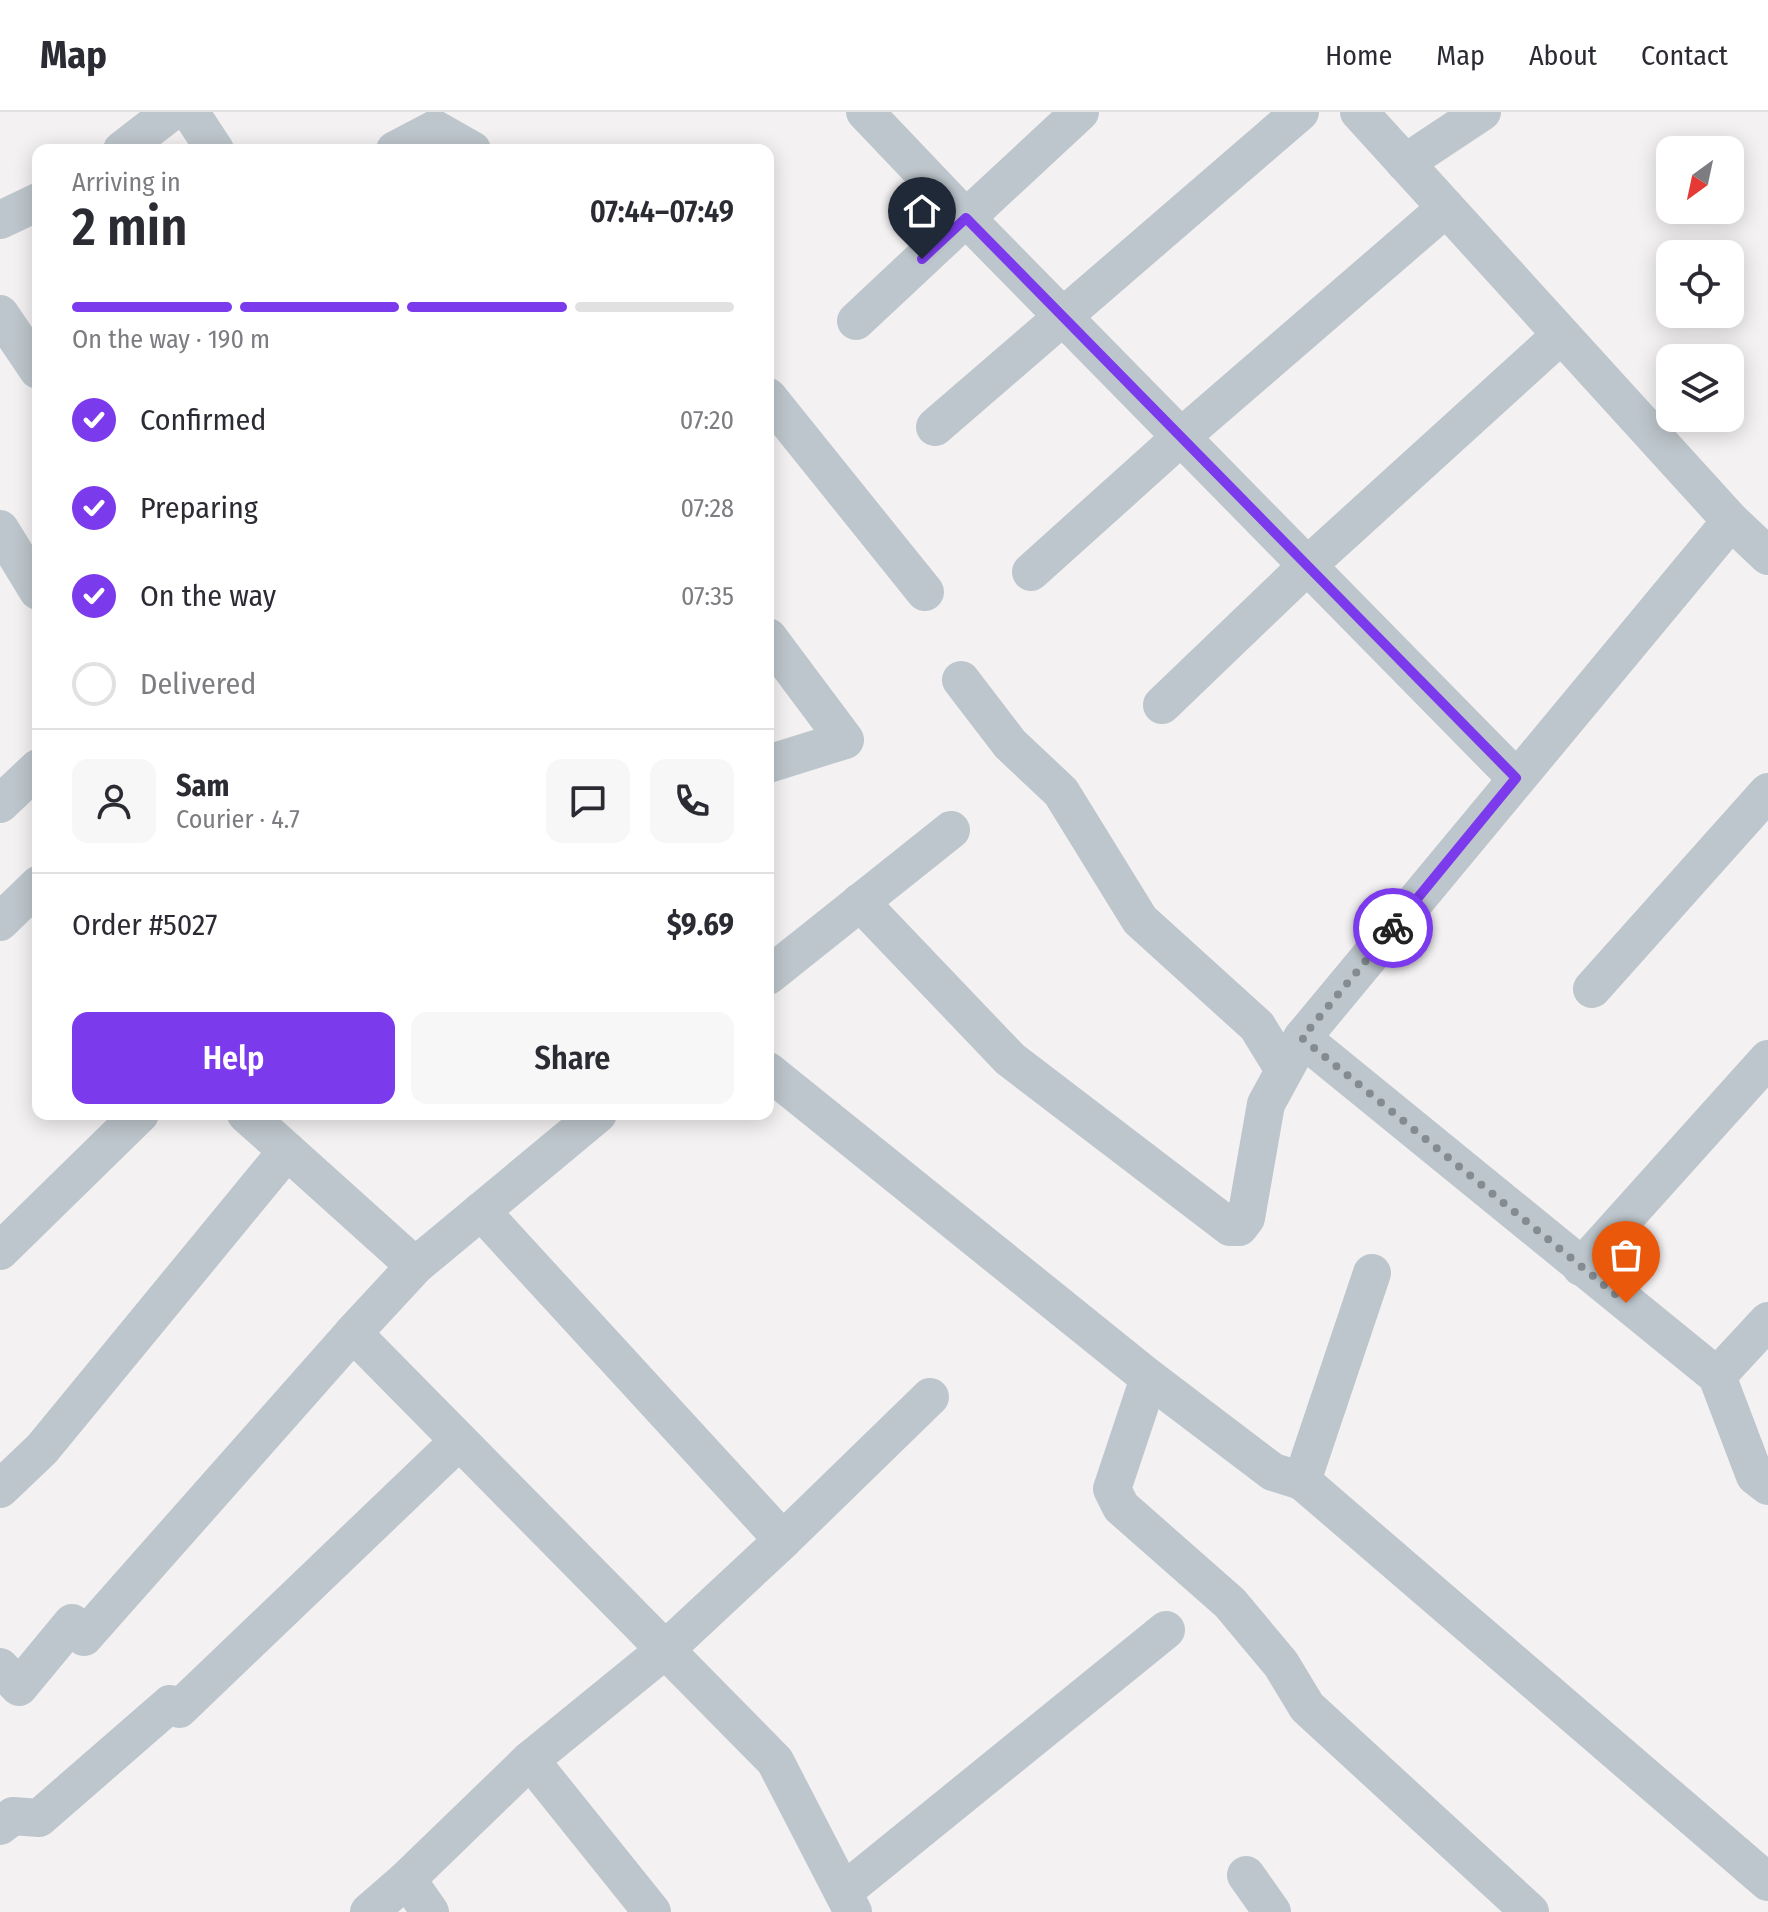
<!DOCTYPE html>
<html lang="en">
<head>
<meta charset="utf-8">
<style>
	:root { --surface:#fff; --page:#f7f7f7; --text:#2b2b33; --muted:#7c7c81; --line:#e1e1e2; --accent:#7c3aed }
	body { margin:0; font-family:"Fira Sans Condensed",sans-serif; background:var(--page); color:var(--text); height:100vh; display:flex; flex-direction:column; font-size:30px; white-space:nowrap }
	* { box-sizing:border-box; margin:0 }
	p { font-size:26px; color:var(--muted) }
	.icon { flex:none; width:44px; height:44px; fill:none; stroke:currentColor; stroke-width:2; stroke-linecap:round; stroke-linejoin:round }
	.map { position:relative; flex:1; overflow:hidden }
	.details { position:absolute; left:32px; top:32px; width:742px; height:976px; display:flex; flex-direction:column; background:var(--surface); border-radius:16px; box-shadow:0 4px 20px #0003 }
	.details>* { flex:none }
	.needle { width:52px; rotate:213deg }
	.fabs { position:absolute; left:1656px; top:24px; display:grid; gap:16px }
	.fabs a { display:grid; place-items:center; width:88px; height:88px; border-radius:16px; background:var(--surface); box-shadow:0 4px 20px #0003; font-size:40px }
	.pin { position:absolute; display:grid; place-items:center; width:68px; height:68px; color:#fff; margin:-82px -34px; border-radius:50% 50% 50% 0; rotate:-45deg; box-shadow:0 0 8px #0007 }
	.pin .icon { rotate:45deg }
	.courier { position:absolute; display:grid; place-items:center; width:80px; height:80px; margin:-40px; border:6px solid #7c3aed; border-radius:50%; background:#fff; color:#222; box-shadow:0 2px 10px #0007 }
	.overview em { font-style:normal; font-weight:600 }
	.overview div { display:flex; flex-direction:column-reverse }
	.overview { display:flex; align-items:center; justify-content:space-between; height:136px; padding:0 40px }
	h1 { font-size:52px; font-weight:600; line-height:60px }
	.bar { display:grid; grid-template-columns:repeat(4,1fr); gap:12px 8px; align-content:center; height:96px; padding:0 40px }
	.bar i { height:10px; border-radius:6px; background:var(--line) }
	.bar .active { background:var(--accent) }
	.bar p { grid-column:span 4 }
	.line { display:flex; align-items:center; gap:20px; padding:0 40px; border-top:2px solid var(--line) }
	.line div { flex:1 }
	.round { display:grid; place-items:center; flex:none; width:84px; height:84px; border-radius:16px; background:var(--page) }
	ol { padding:0 40px; list-style:none }
	li { display:flex; align-items:center; gap:24px; height:88px }
	li p { margin-inline-start:auto }
	li .icon { padding:8px; border-radius:50%; background:var(--accent); color:#fff; stroke-width:4 }
	li:last-child { color:var(--muted) }
	li i { width:44px; height:44px; border:4px solid var(--line); border-radius:50% }
	.primary-button { display:flex; gap:16px; margin-top:auto; padding:16px 40px }
	.primary-button a { flex:1; height:92px; border-radius:16px; background:var(--accent); color:#fff; font-size:32px; font-weight:600; line-height:92px; text-align:center }
	.primary-button a+a { background:var(--page); color:var(--text) }
	header { display:flex; align-items:center; gap:48px; box-sizing:border-box; height:112px; padding:0 40px; background:var(--surface); border-bottom:2px solid var(--line) }
	header strong { font-size:38px }
	nav { display:flex; gap:44px; margin-inline-start:auto; font-size:28px }
	.map>svg:first-child { display:block }
	.lines { fill:none; stroke-linecap:round; stroke-linejoin:round }
	.minor { stroke:#bdc6cc; stroke-width:38 }
	.done { stroke:#848c91; stroke-width:8; stroke-dasharray:0 14.4 }
	.route { stroke:#7c3aed; stroke-width:10 }
</style>
</head>
<body>
<header>
<strong>Map</strong>
<nav><a>Home</a><a>Map</a><a>About</a><a>Contact</a></nav>
</header>
<div class="map">
<svg width="1768" height="1800" viewBox="0 0 1768 1800">
	<rect width="100%" height="100%" fill="#f3f1f1"/>
	<g class="lines">
		<g class="minor">
			<path d="M 190,0 L 215,38"/>
			<path d="M 865,0 L 966,106 L 1080,0"/>
			<path d="M 122,38 L 171,0"/>
			<path d="M 395,38 L 435,17 L 472,38"/>
			<path d="M 1405,51 L 1482,0"/>
			<path d="M 0,108 L 38,90"/>
			<path d="M 0,202 L 38,258"/>
			<path d="M 856,209 L 966,106 L 1516,666"/>
			<path d="M 768,285 L 925,480"/>
			<path d="M 935,315 L 1300,0"/>
			<path d="M 1731,409 L 1768,444"/>
			<path d="M 0,417 L 38,479"/>
			<path d="M 1031,460 L 1181,325 L 1446,96"/>
			<path d="M 768,525 L 845,628 L 768,652"/>
			<path d="M 961,568 L 1010,632 L 1061,680 L 1140,808 L 1257,914 L 1284,958"/>
			<path d="M 1162,593 L 1308,453 L 1561,223"/>
			<path d="M 0,692 L 38,656"/>
			<path d="M 860,790 L 1010,947 L 1230,1115 L 1239,1115 L 1246,1106 L 1266,992 L 1302,926 L 1731,409 L 1359,0"/>
			<path d="M 0,810 L 38,773"/>
			<path d="M 768,864 L 951,718"/>
			<path d="M 1592,877 L 1768,680"/>
			<path d="M 1302,926 L 1717,1264 L 1755,1364 L 1768,1374"/>
			<path d="M 768,959 L 1149,1266 L 1273,1360 L 1302,1369"/>
			<path d="M 246,1002 L 415,1154 L 353,1221 L 775,1649 L 853,1800"/>
			<path d="M 481,1099 L 783,1428 L 665,1538 L 530,1648 L 652,1800"/>
			<path d="M 0,1139 L 140,1002"/>
			<path d="M 415,1154 L 598,1002"/>
			<path d="M 1581,1155 L 1768,947"/>
			<path d="M 1372,1161 L 1302,1369 L 1768,1770"/>
			<path d="M 1717,1264 L 1768,1209"/>
			<path d="M 1149,1266 L 1112,1377 L 1121,1395 L 1230,1491 L 1281,1552 L 1307,1595 L 1530,1800"/>
			<path d="M 0,1377 L 42,1337 L 287,1039"/>
			<path d="M 783,1428 L 930,1285"/>
			<path d="M 0,1555 L 19,1575 L 72,1511 L 84,1525 L 353,1221"/>
			<path d="M 0,1714 L 13,1704 L 39,1706 L 170,1592 L 179,1597 L 459,1329"/>
			<path d="M 1246,1763 L 1272,1800"/>
			<path d="M 843,1780 L 1166,1518"/>
			<path d="M 369,1800 L 407,1767"/>
			<path d="M 430,1800 L 407,1767 L 530,1648"/>
		</g>
	</g>
	<g class="lines">
		<path class="done" d="M 1393,816 L 1302,926 L 1626,1191"/>
		<path class="route" d="M 922,147 L 966,106 L 1516,666 L 1393,816"/>
	</g>
</svg>
<div class="fabs">
<a><svg class="needle" viewBox="-14 -14 28 28"><path d="M0-13l5 13h-10z" fill="#e53935"/><path d="M0 13l5-13h-10z" fill="#7c7c81"/></svg></a>
<a><svg class="icon" aria-label="locate" viewBox="0 0 24 24"><circle cx="12" cy="12" r="6"/><path d="M12 2v4M12 18v4M2 12h4M18 12h4"/></svg></a>
<a><svg class="icon" aria-label="layers" viewBox="0 0 24 24"><path d="M12 4l9 5-9 5-9-5zM3 14l9 5 9-5"/></svg></a>
</div>
<div class="pin" style="left:1626px;top:1191px;background:#ea580c"><svg class="icon" aria-label="bag" viewBox="0 0 24 24"><path d="M5 8h14l-1 12H6zM9 8a3 3 0 0 1 6 0"/></svg></div>
<div class="pin" style="left:922px;top:147px;background:#1f2937"><svg class="icon" aria-label="home" viewBox="0 0 24 24"><path d="M3 11l9-7 9 7M6 9v11h12V9"/></svg></div>
<div class="courier" style="left:1393px;top:816px"><svg class="icon" aria-label="bike" viewBox="0 0 24 24"><circle cx="6" cy="16" r="4"/><circle cx="18" cy="16" r="4"/><path d="M6 16l4-8h5l3 8M10 8l3 8H6M13 5h3"/></svg></div>
<section class="details">
<div class="overview"><div><h1>2 min</h1><p>Arriving in</p></div><em>07:44–07:49</em></div>
<div class="bar"><i class="active"></i><i class="active"></i><i class="active"></i><i></i><p>On the way · 190 m</p></div>
<ol>
<li><svg class="icon" aria-label="check" viewBox="0 0 24 24"><path d="M5 12l5 5 9-10"/></svg>Confirmed<p>07:20</p></li>
<li><svg class="icon" aria-label="check" viewBox="0 0 24 24"><path d="M5 12l5 5 9-10"/></svg>Preparing<p>07:28</p></li>
<li><svg class="icon" aria-label="check" viewBox="0 0 24 24"><path d="M5 12l5 5 9-10"/></svg>On the way<p>07:35</p></li>
<li><i></i>Delivered</li>
</ol>
<div class="line" style="height:144px"><a class="round"><svg class="icon" aria-label="person" viewBox="0 0 24 24"><circle cx="12" cy="8" r="4"/><path d="M4 21q1-7 8-7t8 7"/></svg></a><div><b>Sam</b><p>Courier · 4.7</p></div><a class="round"><svg class="icon" aria-label="chat" viewBox="0 0 24 24"><path d="M4 5h16v11H9l-5 4z"/></svg></a><a class="round"><svg class="icon" aria-label="phone" viewBox="0 0 24 24"><path d="M5 4h4l2 5-3 2q2 4 5 5l2-3 5 2v4C11 20 4 13 5 4z"/></svg></a></div>
<div class="line" style="height:104px"><div>Order #5027</div><b>$9.69</b></div>
<div class="primary-button"><a>Help</a><a>Share</a></div>
</section>
</div>
</body>
</html>
